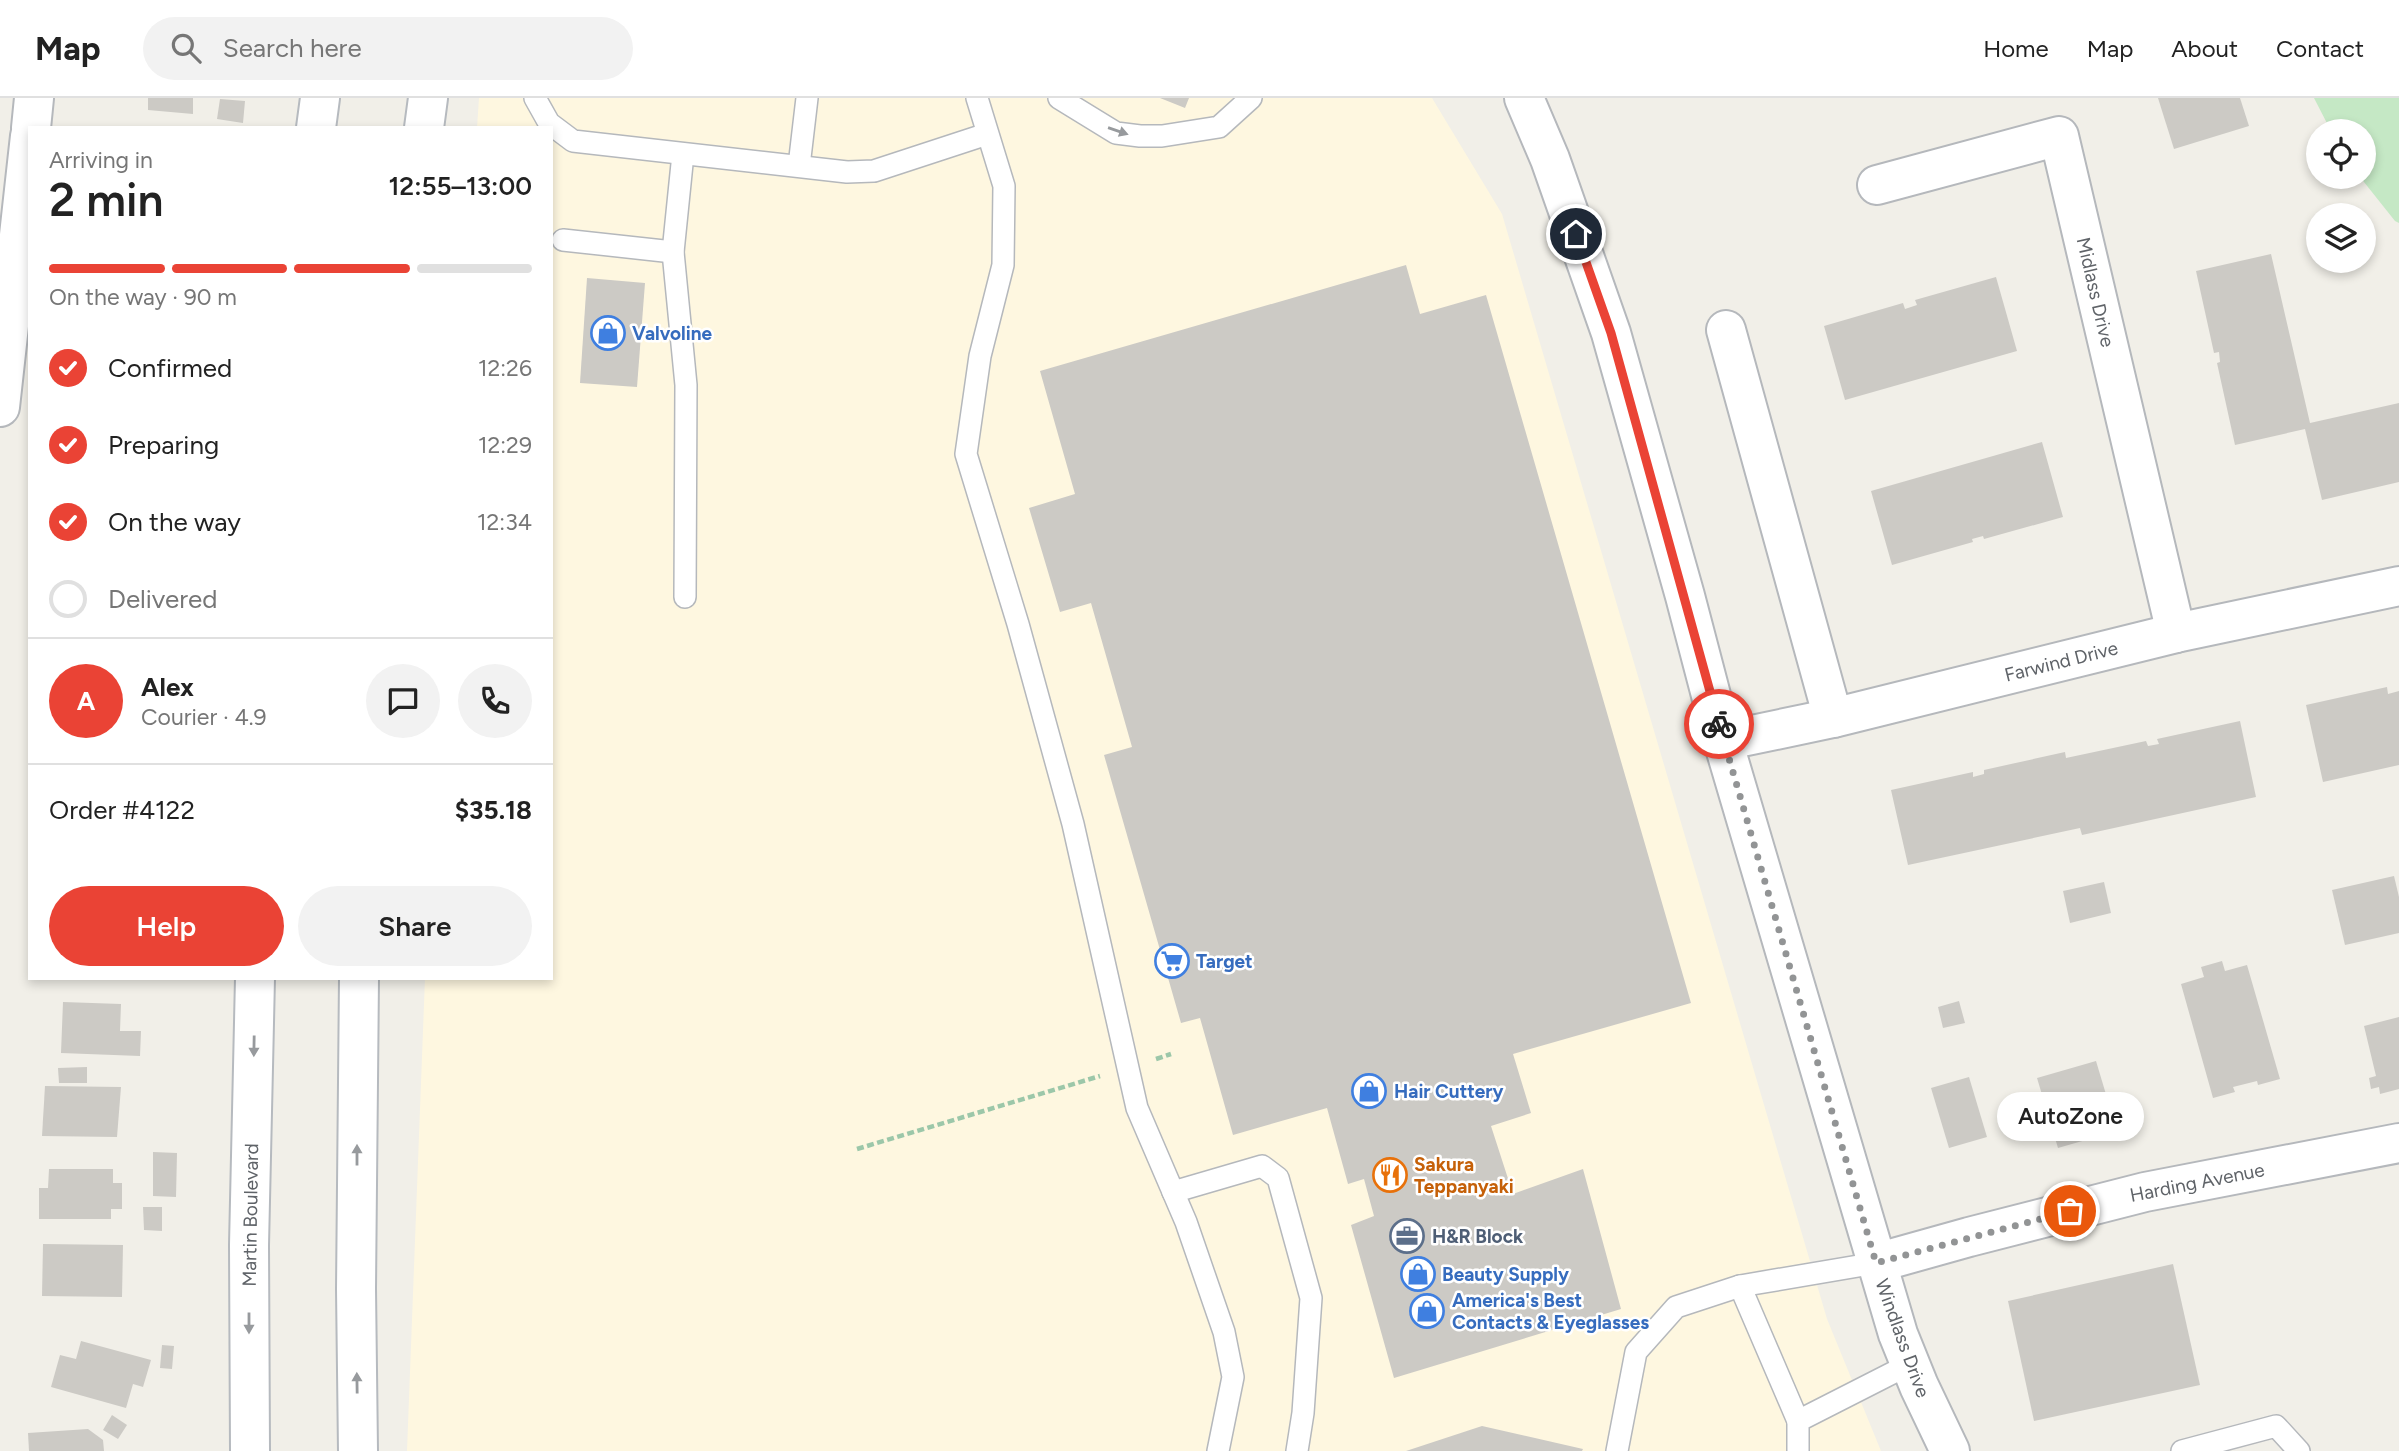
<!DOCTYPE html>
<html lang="en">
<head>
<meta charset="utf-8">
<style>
	:root { --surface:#fff; --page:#f2f2f2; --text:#222; --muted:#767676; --line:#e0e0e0; --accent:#ea4335 }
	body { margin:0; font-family:Figtree,sans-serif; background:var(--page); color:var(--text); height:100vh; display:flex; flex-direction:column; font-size:26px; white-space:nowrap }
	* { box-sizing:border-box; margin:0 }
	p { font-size:23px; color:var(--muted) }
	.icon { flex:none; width:38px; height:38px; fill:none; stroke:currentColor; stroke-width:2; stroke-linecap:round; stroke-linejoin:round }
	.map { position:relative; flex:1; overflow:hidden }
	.details { position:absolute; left:28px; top:28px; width:525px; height:854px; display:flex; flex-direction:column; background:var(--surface); border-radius:0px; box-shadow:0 4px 10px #0003 }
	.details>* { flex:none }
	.buttons { position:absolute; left:2306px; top:21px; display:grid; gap:14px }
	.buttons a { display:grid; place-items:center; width:70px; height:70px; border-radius:50%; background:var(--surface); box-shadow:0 4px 10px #0003; font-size:35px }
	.pin { position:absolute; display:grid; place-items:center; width:60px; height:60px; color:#fff; margin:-30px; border:4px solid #fff; border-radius:50%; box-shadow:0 2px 7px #0007 }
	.courier { position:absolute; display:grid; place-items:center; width:70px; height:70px; margin:-35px; border:5px solid #ea4335; border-radius:50%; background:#fff; color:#222; box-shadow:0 2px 9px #0007 }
	.bubble { position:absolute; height:49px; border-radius:24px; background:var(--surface); box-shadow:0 4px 10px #0003; font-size:23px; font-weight:600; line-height:49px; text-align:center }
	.headline em { font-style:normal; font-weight:600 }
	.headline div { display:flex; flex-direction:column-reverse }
	.headline { display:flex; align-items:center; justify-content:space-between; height:119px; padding:0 21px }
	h1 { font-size:46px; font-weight:600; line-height:52px }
	.bar { display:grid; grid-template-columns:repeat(4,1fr); gap:10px 7px; align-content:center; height:84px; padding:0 21px }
	.bar i { height:9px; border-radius:5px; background:var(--line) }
	.bar .active { background:var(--accent) }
	.bar p { grid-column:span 4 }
	.line { display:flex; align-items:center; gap:18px; padding:0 21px; border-top:2px solid var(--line) }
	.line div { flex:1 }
	.round { display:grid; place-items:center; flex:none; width:74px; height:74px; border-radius:37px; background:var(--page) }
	ol { padding:0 21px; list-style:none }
	li { display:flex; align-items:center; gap:21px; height:77px }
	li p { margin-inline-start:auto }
	li .icon { padding:7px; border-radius:50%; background:var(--accent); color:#fff; stroke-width:4 }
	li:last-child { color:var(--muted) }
	li i { width:38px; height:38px; border:4px solid var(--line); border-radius:50% }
	.button { display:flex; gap:14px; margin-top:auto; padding:14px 21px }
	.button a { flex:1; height:80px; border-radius:42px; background:var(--accent); color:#fff; font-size:28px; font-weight:600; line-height:80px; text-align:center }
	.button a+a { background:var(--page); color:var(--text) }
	header { display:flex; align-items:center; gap:42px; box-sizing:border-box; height:98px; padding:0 35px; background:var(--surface); border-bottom:2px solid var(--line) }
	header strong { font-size:33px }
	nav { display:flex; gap:38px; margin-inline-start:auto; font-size:24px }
	.search { width:490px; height:63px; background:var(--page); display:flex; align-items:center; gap:18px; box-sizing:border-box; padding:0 24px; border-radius:38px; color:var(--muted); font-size:26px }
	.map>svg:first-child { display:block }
	.commercial { fill:#fef7e0 }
	.green { fill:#c5e8c5 }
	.building { fill:#cccac5 }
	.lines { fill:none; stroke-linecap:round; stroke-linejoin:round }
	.lane-casing { stroke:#b5b8bc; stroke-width:24 }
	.street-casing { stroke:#b5b8bc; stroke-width:42 }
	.secondary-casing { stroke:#b6babf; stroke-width:42 }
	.path { stroke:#9cc7a9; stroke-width:4.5; stroke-dasharray:7 3.5; stroke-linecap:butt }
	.lane { stroke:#fff; stroke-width:21 }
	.street { stroke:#fff; stroke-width:38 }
	.secondary { stroke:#fff; stroke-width:38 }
	.oneway { fill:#979a9d }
	.done { stroke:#929495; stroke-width:7; stroke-dasharray:0 12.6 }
	.route { stroke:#ea4335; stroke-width:9 }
	.labels { text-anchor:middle; stroke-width:5; stroke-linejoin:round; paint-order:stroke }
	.street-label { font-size:19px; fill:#5f6368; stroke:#fff }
	.shop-label { font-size:19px; font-weight:bold; fill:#366cbe; stroke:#fff; text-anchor:start }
	.food-label { font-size:19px; font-weight:bold; fill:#c56008; stroke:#fff; text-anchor:start }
	.service-label { font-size:19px; font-weight:bold; fill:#4e5e75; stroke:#fff; text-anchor:start }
</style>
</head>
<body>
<header>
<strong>Map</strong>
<div class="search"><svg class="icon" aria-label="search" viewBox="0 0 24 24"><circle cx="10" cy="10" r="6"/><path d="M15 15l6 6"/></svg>Search here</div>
<nav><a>Home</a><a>Map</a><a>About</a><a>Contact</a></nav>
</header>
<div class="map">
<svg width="2399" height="1353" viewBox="0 0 2399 1353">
	<rect width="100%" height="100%" fill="#f1efe8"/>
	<path class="commercial" d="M 479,0 L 1432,0 L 1502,116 L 1827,1221 L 1881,1353 L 407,1353 L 425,880 L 551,880 L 551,30 L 477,30 Z"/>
	<path class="green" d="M 2314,0 L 2399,0 L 2399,125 L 2395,123 L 2360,79 L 2364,79 L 2364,33 L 2331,33 Z"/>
	<g class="building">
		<path d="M 148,0 L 193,0 L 193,16 L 148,12 Z"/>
		<path d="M 1160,0 L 1189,0 L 1185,10 Z"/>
		<path d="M 2158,0 L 2240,0 L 2249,28 L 2174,51 Z"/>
		<path d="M 220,1 L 245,3 L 243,25 L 217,21 Z"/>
		<path d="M 2271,156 L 2310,325 L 2399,305 L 2399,384 L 2322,402 L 2305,331 L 2235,347 L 2217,265 L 2220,264 L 2219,254 L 2214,255 L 2196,173 Z"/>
		<path d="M 1406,167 L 1420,216 L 1486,197 L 1691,905 L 1513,956 L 1531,1015 L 1491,1028 L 1513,1096 L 1583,1071 L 1621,1211 L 1394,1280 L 1351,1127 L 1374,1118 L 1364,1081 L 1348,1086 L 1327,1010 L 1233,1037 L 1200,920 L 1181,925 L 1104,657 L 1132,649 L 1091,505 L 1060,514 L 1029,410 L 1075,396 L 1040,273 Z"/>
		<path d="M 1996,179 L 2017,253 L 1845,302 L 1824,228 L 1903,205 L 1905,211 L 1917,207 L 1915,202 Z"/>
		<path d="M 587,180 L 645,185 L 637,289 L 580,285 Z"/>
		<path d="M 2042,344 L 2063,419 L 1984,441 L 1983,438 L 1972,441 L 1973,444 L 1892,467 L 1871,393 Z"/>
		<path d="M 2387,589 L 2388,596 L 2399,593 L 2399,667 L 2323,684 L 2306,607 Z"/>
		<path d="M 2240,623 L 2256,699 L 2082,737 L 2080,730 L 1908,767 L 1891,692 L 1973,674 L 1973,679 L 1984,676 L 1984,672 L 2065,654 L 2066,660 L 2146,643 L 2148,648 L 2159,646 L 2157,641 Z"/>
		<path d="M 2394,778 L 2399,799 L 2399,835 L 2345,847 L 2332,792 Z"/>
		<path d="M 2104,784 L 2111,815 L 2070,825 L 2063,793 Z"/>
		<path d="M 2222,863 L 2225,873 L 2247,867 L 2280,981 L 2258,987 L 2257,983 L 2233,989 L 2235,994 L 2213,1000 L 2181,886 L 2204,879 L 2201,869 Z"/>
		<path d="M 1959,903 L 1965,925 L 1943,930 L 1938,909 Z"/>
		<path d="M 63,904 L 121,906 L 120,933 L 141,933 L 140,958 L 61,955 Z"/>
		<path d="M 2399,919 L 2399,991 L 2380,996 L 2379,989 L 2371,991 L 2369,980 L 2376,978 L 2364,928 Z"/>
		<path d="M 2096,963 L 2117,1033 L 2058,1050 L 2037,980 Z"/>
		<path d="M 87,969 L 87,985 L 59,985 L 58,970 Z"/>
		<path d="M 1969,979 L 1987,1039 L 1949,1050 L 1931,990 Z"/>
		<path d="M 45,988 L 121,989 L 117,1039 L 42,1038 Z"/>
		<path d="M 153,1054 L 177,1055 L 176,1099 L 153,1098 Z"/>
		<path d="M 49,1071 L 113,1071 L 113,1085 L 122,1085 L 122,1111 L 111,1111 L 111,1121 L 39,1121 L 39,1090 L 48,1090 Z"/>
		<path d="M 143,1109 L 162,1109 L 162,1133 L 144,1132 Z"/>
		<path d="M 43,1146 L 123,1147 L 122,1199 L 42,1198 Z"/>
		<path d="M 2173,1166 L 2200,1287 L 2034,1323 L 2008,1203 Z"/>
		<path d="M 81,1243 L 151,1262 L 143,1289 L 133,1286 L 126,1310 L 51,1289 L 60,1257 L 76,1261 Z"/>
		<path d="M 162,1247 L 174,1248 L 172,1271 L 160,1270 Z"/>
		<path d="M 112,1317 L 127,1327 L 118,1341 L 103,1332 Z"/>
		<path d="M 1482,1328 L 1583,1351 L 1582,1353 L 1406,1353 Z"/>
		<path d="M 88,1331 L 103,1342 L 104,1353 L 29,1353 L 28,1335 Z"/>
	</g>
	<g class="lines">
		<g class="lane-casing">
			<g id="lane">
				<path d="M 535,0 L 549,25 L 573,43 L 847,74 L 874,73 L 987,36"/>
				<path d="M 977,0 L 1004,88 L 1003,167 L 980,258 L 966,356 L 1018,526 L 1073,726 L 1137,1010 L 1186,1124 L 1224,1234 L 1233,1279 L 1218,1353"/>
				<path d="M 1059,0 L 1116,35 L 1140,38 L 1162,38 L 1219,29 L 1251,0"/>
				<path d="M 683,56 L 673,154 L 686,287 L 685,499"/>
				<path d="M 799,68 L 807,0"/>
				<path d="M 563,142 L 673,154"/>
				<path d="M 1173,1094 L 1262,1068 L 1278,1080 L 1311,1200 L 1303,1315 L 1297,1353"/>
				<path d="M 1740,1188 L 1798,1323"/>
				<path d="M 1617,1353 L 1636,1254 L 1676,1209 L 1740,1188 L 1876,1165"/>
				<path d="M 1798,1353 L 1798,1323 L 1910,1266"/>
				<path d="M 2182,1353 L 2276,1328 L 2299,1353"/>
			</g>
		</g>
		<g class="street-casing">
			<g id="street">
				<path d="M 1524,0 L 1550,61 L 1611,235 L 1685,498 L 1723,643 L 1898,1236 L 1919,1288 L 1950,1353"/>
				<path d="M 31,30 L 34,0"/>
				<path d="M 1877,87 L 2059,38 L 2176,535"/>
				<path d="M 1726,232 L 1833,620"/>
				<path d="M 0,309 L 30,38"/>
				<path d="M 1723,643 L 1833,620 L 2176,535 L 2399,488"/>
				<path d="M 1876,1165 L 1969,1139 L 2145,1094 L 2399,1045"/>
			</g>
		</g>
		<g class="secondary-casing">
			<g id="secondary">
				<path d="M 316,30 L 320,0"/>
				<path d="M 424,30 L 428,0"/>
				<path d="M 250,1353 L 249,1147 L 255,880"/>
				<path d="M 358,1353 L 356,1191 L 359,880"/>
			</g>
		</g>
		<g class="path">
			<path d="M 1156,961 L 1171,956"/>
			<path d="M 857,1051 L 1100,978"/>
		</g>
		<use href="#lane" class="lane"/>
		<use href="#street" class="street"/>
		<use href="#secondary" class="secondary"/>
	</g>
	<defs><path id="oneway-solid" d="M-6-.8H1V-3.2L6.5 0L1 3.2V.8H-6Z" transform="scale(1.75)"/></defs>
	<g class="oneway">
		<use href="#oneway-solid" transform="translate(1118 33) rotate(19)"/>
		<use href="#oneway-solid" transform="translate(254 948) rotate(91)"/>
		<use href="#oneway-solid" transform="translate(357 1057) rotate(-90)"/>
		<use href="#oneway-solid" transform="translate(249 1225) rotate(90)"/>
		<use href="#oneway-solid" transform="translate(357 1285) rotate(-91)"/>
	</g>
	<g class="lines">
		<path class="done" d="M 1719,626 L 1876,1165 L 2070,1113"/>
		<path class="route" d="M 1576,136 L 1611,235 L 1719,626"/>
	</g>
	<defs>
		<g id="shop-ring" transform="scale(1.75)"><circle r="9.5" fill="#fff" stroke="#3f7fe0" stroke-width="1.5"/><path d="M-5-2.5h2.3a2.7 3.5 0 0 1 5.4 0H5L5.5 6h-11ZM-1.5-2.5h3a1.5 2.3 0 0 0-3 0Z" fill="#3f7fe0"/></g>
		<g id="supermarket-ring" transform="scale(1.75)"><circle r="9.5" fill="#fff" stroke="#3f7fe0" stroke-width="1.5"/><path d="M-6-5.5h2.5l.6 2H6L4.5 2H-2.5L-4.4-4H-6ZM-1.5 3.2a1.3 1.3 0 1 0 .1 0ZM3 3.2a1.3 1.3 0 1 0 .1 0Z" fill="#3f7fe0"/></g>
		<g id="restaurant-ring" transform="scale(1.75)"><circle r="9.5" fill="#fff" stroke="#e8710a" stroke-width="1.5"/><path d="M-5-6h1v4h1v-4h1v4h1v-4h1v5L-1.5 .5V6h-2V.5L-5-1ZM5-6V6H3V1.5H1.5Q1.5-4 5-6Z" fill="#e8710a"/></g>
		<g id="office-ring" transform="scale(1.75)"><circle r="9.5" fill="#fff" stroke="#5c6f8a" stroke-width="1.5"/><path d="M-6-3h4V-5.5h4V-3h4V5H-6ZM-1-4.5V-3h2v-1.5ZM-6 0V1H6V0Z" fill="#5c6f8a"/></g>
	</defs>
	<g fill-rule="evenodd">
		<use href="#shop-ring" x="608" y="235"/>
		<use href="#supermarket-ring" x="1172" y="863"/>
		<use href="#shop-ring" x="1369" y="993"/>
		<use href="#restaurant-ring" x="1390" y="1077"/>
		<use href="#office-ring" x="1407" y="1138"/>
		<use href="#shop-ring" x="1418" y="1176"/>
		<use href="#shop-ring" x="1427" y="1213"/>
	</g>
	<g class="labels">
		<g class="street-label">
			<text transform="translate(2096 194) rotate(77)" y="7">Midlass Drive</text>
			<text transform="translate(2061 563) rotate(-14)" y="7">Farwind Drive</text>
			<text transform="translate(2197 1084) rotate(-11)" y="7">Harding Avenue</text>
			<text transform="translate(250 1117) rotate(-89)" y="7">Martin Boulevard</text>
			<text transform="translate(1903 1240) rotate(70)" y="7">Windlass Drive</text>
		</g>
		<g class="shop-label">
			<text x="632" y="242">Valvoline</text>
			<text x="1196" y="870">Target</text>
			<text x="1394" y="1000">Hair Cuttery</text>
			<text x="1442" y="1183">Beauty Supply</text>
			<text x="1452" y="1209">America's Best<tspan x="1452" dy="22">Contacts &amp; Eyeglasses</tspan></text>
		</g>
		<g class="food-label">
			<text x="1414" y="1073">Sakura<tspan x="1414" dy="22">Teppanyaki</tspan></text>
		</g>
		<g class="service-label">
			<text x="1432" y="1145">H&amp;R Block</text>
		</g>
	</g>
</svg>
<div class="buttons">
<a><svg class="icon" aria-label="locate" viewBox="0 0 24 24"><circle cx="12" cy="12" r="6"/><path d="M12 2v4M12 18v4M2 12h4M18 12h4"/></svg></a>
<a><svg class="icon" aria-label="layers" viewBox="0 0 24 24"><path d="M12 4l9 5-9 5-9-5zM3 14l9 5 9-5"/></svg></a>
</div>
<div class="pin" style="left:2070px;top:1113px;background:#ea580c"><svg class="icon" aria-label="bag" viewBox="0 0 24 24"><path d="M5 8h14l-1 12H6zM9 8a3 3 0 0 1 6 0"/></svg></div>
<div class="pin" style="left:1576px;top:136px;background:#1f2937"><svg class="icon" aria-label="home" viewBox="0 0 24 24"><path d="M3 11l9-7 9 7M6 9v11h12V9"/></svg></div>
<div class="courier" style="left:1719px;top:626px"><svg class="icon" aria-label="bike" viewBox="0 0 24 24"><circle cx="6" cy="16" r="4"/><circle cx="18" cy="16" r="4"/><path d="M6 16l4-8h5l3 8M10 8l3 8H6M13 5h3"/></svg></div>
<div class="bubble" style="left:1997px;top:994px;width:147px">AutoZone</div>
<section class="details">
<div class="headline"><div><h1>2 min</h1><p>Arriving in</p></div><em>12:55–13:00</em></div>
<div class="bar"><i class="active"></i><i class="active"></i><i class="active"></i><i></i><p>On the way · 90 m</p></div>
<ol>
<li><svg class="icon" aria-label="check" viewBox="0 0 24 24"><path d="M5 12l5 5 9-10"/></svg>Confirmed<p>12:26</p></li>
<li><svg class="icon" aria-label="check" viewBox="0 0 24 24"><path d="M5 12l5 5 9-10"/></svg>Preparing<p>12:29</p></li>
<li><svg class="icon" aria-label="check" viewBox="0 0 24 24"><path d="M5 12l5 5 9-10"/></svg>On the way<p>12:34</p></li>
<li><i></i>Delivered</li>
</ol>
<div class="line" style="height:126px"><b class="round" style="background:var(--accent);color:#fff">A</b><div><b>Alex</b><p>Courier · 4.9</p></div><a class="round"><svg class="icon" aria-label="chat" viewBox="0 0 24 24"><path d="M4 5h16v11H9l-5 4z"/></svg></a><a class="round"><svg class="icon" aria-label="phone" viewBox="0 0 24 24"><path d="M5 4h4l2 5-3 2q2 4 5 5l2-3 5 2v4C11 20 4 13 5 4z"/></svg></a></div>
<div class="line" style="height:91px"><div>Order #4122</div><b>$35.18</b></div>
<div class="button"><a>Help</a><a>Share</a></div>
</section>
</div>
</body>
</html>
